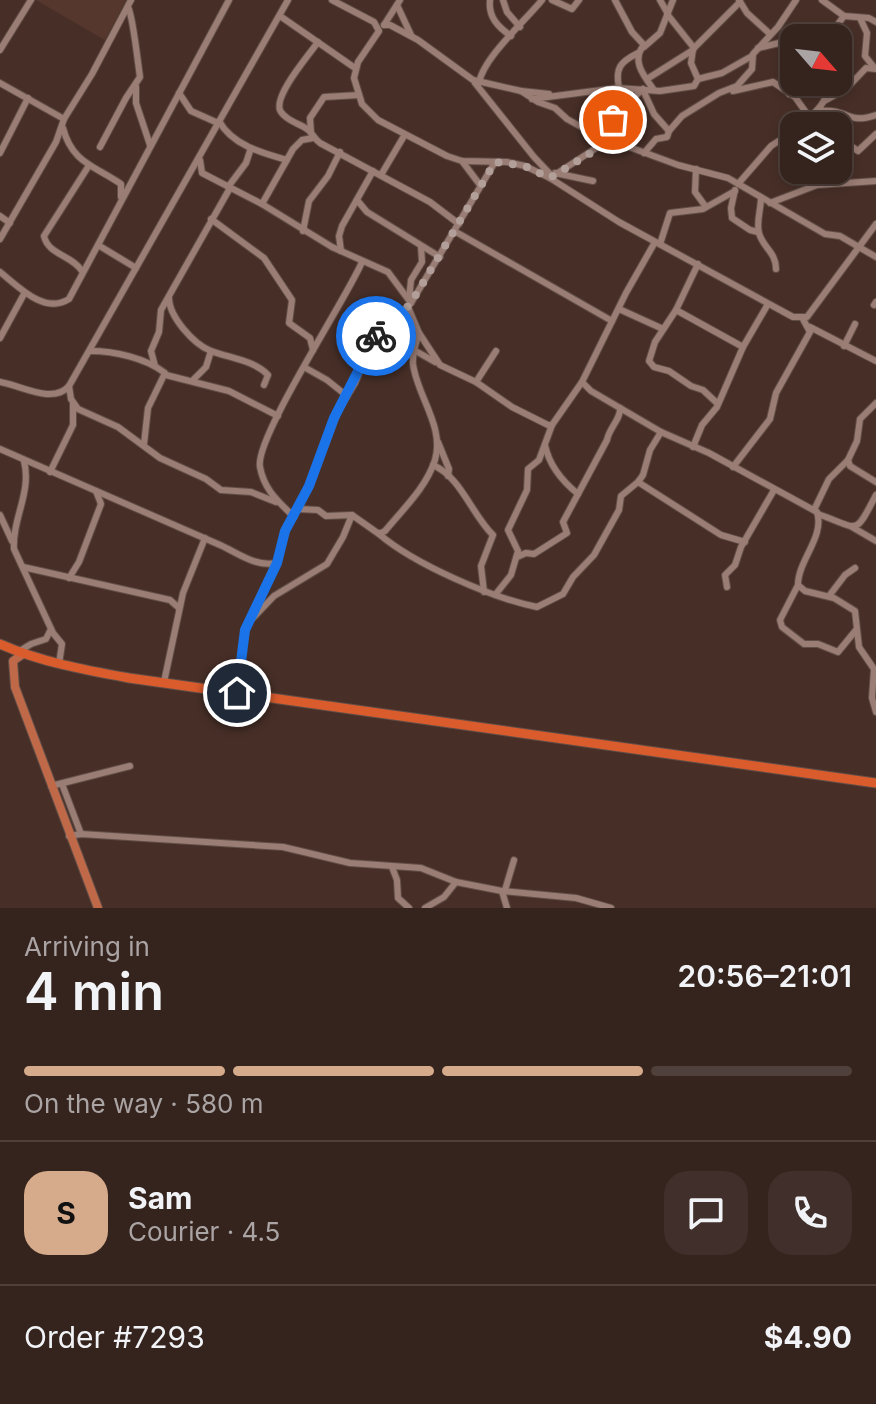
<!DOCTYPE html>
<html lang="en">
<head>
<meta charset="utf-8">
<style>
	:root { --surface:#35231d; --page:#402f2a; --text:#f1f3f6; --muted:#aaa4a4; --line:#4f403b; --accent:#d6ab8b }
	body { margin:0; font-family:Inter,sans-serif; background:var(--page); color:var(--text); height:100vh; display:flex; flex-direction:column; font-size:30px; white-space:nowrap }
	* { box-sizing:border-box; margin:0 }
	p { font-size:26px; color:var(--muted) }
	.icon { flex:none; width:44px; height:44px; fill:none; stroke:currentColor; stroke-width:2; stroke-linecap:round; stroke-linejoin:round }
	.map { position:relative; height:908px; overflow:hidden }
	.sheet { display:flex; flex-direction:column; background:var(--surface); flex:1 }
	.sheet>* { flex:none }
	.needle { width:52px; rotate:118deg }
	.fabs { position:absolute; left:780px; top:24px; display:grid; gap:16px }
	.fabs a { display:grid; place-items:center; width:72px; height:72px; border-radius:16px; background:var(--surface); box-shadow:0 4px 12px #0003,0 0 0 2px var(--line); font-size:40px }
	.pin { position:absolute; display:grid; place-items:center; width:68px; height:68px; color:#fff; margin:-34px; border:4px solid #fff; border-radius:50%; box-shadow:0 2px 8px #0007 }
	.courier { position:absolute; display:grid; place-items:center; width:80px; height:80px; margin:-40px; border:6px solid #1a73e8; border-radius:50%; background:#fff; color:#222; box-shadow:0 2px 10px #0007 }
	.summary em { font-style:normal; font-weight:600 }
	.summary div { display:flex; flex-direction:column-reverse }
	.summary { display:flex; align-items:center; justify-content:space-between; height:136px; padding:0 24px }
	h1 { font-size:52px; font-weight:600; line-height:60px }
	.bar { display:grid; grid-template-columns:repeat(4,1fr); gap:12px 8px; align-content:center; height:96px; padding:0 24px }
	.bar i { height:10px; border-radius:6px; background:var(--line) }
	.bar .current { background:var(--accent) }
	.bar p { grid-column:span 4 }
	.line { display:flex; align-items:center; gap:20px; padding:0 24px; border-top:2px solid var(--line) }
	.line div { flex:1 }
	.round { display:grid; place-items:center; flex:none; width:84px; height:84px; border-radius:24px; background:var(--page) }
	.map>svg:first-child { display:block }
	.built { fill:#55372d }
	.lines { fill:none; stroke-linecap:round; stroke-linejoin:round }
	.minor-casing { stroke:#614e47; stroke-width:8 }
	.major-casing { stroke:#614e47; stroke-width:10 }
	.highway-casing { stroke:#614e47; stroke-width:11 }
	.minor { stroke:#9a7d74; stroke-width:6 }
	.major { stroke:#c06949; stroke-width:8 }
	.highway { stroke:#da5b2c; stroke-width:9 }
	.done { stroke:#b29f99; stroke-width:8; stroke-dasharray:0 14.4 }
	.route { stroke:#1a73e8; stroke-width:10 }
</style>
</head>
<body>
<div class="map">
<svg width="876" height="908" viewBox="0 0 876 908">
	<rect width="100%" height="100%" fill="#472f27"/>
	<path class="built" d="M 36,0 L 126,0 L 105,40 Z"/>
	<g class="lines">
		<g class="minor-casing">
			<g id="minor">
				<path d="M 332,0 L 374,22 L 379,31 L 358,62 L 354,78 L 362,104 L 378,120 L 447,156 L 462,161 L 507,162 L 525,166 L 550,178 L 619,222 L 793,317 L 807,317 L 876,224"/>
				<path d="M 490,0 C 488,17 498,27 511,36"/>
				<path d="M 503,0 L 507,12 L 520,27"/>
				<path d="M 552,0 L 572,9 L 579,0"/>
				<path d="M 615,0 L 632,32 L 644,45 C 631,60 643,75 654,90"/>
				<path d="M 660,0 L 668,14"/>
				<path d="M 739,0 L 747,13 L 770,34"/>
				<path d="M 822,0 L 844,16 L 869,18 L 876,22"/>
				<path d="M 397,5 L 411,35"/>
				<path d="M 667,14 L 694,48"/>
				<path d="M 280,16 L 355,68"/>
				<path d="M 860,18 L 867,33 L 865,56 L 873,66"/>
				<path d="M 384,25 L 390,25 L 418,40 L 473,80 L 521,91 L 538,102 L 555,108 L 567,119 L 594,134 L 678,165 L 728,178 L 825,234 L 840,236 L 876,257"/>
				<path d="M 384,25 L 400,0"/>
				<path d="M 815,38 L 835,28 L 844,16"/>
				<path d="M 318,42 C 309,55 271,98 281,112 C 288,122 299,123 307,129 C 313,133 314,139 320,143 L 430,202 L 459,224"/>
				<path d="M 644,47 L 660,33 L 673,0"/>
				<path d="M 758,48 L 779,43 L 794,44"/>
				<path d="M 0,50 L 31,0"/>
				<path d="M 647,79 L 693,50"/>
				<path d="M 698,79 L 722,73 L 752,56"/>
				<path d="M 0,83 L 64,119"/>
				<path d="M 475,83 L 534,157 L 552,176"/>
				<path d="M 479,83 C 483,58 525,21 542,0"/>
				<path d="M 136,87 L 136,103 L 150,145"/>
				<path d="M 619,88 C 615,68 620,62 638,53"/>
				<path d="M 643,90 L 654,114 L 669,131"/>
				<path d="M 521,91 L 549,94"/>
				<path d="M 733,91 L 773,82 L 795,97 L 810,118"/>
				<path d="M 179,93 L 191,111 L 218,123"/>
				<path d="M 789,94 L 806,82"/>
				<path d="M 532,99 L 617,88 L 660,91 L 694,86 L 698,79 L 691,63 L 693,49 L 740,2"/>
				<path d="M 824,101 L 846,89 L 866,68 L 876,69"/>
				<path d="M 822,110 L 830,126"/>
				<path d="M 823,111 C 848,109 849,125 876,115"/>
				<path d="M 613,120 L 617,88"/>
				<path d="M 616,120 L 617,142"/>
				<path d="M 219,121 C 232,145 262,153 287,160"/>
				<path d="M 800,126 C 814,114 829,102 829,82"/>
				<path d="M 63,128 C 72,163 95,166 121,184 L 121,197"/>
				<path d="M 311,133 L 310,118 L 324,97 L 359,95"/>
				<path d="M 601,136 L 631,100 L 643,89"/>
				<path d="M 838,137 L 858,151 L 876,134"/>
				<path d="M 100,147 L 126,98 L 140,77 C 138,64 133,16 128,7"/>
				<path d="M 0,153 L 28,98"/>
				<path d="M 644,153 L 656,139 L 667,137 L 669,131 L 682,116 L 719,93 L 737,86 L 752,69 L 753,54 L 778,27 L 796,0"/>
				<path d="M 200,160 L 202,173 L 262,204 L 332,247 L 388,272 L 411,303"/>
				<path d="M 462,161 L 480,185"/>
				<path d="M 696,169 L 695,192 L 706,207"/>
				<path d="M 555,173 L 593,181"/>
				<path d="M 381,175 L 404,136"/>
				<path d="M 550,178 L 610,139"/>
				<path d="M 738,184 L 771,146 L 794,131"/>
				<path d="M 228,187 L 246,163 L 251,148"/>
				<path d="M 735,190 L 731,208 L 732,218 L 750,230 L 758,232"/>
				<path d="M 761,198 C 761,209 756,222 759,233 C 763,248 776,252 776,269"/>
				<path d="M 357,200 L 367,212 L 440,257"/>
				<path d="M 770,203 L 817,185 L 876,181"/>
				<path d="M 262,204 L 293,149 L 302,140 L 313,138"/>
				<path d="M 0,216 L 10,223"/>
				<path d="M 211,219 L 264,258 L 292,300 L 289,323 L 310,338 L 313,350"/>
				<path d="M 303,231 L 309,201 L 328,176 L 340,152"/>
				<path d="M 456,232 L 612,321"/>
				<path d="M 0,239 L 56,142 L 64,119 L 92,74 L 131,0"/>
				<path d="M 660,244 L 670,213 L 703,209 L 735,191"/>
				<path d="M 98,245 L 136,268"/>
				<path d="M 341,251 L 339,236 L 342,226 L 373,171"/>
				<path d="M 698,264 L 676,310 L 655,342 L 649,361 L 654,367 L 669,371 L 691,386 L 703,390 L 718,404"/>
				<path d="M 82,271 C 72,255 48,255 44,236 L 88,167"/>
				<path d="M 0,272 C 18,286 44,315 69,299 L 229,0"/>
				<path d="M 169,298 C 169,316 193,344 211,351 C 229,358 254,360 268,375 L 264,385"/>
				<path d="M 409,300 L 411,280 L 422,262 L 421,246"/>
				<path d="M 874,305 L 876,302"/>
				<path d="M 408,307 L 419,333 L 440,365 L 476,382 L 512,407 L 548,425 L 552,425 L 582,382 L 626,293 L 655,242"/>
				<path d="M 619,309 L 663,329"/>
				<path d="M 676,310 L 743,347"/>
				<path d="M 810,327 L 876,361"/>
				<path d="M 0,338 L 24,294"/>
				<path d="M 844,346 L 855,324"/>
				<path d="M 414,350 L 435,362"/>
				<path d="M 90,351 C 114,351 146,358 165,373 L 148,408 L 144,444"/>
				<path d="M 155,366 L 151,351 L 159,332 L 161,310 L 230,188"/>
				<path d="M 304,367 L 327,380 L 347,396"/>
				<path d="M 166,375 L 229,391 L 278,416"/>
				<path d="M 192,381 L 206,367 L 211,351"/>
				<path d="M 0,382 C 20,385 53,405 69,386 L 288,0"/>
				<path d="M 476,382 L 496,351"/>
				<path d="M 582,382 L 591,391 L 661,432 L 709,453 L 817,512 C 825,537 798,560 798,585 L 805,591 L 834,598 L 855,611 L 859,647 L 874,669 L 872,698 L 876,712"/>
				<path d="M 69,386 L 71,399 L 78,409 L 118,427 L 160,458 L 206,479 L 221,490 L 251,492 L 276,502"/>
				<path d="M 876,403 L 860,419 L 857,441 L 848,460 L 850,466 L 876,482"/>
				<path d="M 438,442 L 449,469 L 448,476"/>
				<path d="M 545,445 C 549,465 562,481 578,494"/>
				<path d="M 693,447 L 702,425 L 717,407 L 743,347 L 768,304"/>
				<path d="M 0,449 L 220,545 C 238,553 255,567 276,563"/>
				<path d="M 24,461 C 32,492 12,519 14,549 L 53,633 L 62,644 L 59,664"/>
				<path d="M 433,465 C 461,477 472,515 493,535 L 481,566 L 484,592"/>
				<path d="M 733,467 L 770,419 L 776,393 L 810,332 L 803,319"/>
				<path d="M 50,472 L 73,425 L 73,404"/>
				<path d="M 638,482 L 721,535 L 745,542"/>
				<path d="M 298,509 L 318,510 L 326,516 L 352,515 L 379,534 L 385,531 C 403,509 426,488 435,460 C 445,427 417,396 413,364 C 412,353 416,343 419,333"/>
				<path d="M 814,510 L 829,479 L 848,460"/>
				<path d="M 818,514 C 860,529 854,537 876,495"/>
				<path d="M 0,515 L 12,541"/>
				<path d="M 294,517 C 279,502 264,490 260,467 C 254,439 347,298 362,262"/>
				<path d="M 852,527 L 876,541"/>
				<path d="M 379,534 C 414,564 492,598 537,607 L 563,594 L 573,577 L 594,555 L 619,510 L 621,496 L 638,482 L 643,475 L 650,450 L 661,432"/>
				<path d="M 517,557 L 526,553 L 534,554 L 567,533 L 563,522 L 607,440 C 609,428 621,419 620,408"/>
				<path d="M 23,567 L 170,600 L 179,608"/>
				<path d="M 69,578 L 79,562 L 101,504 L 96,491"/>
				<path d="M 798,585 L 780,620 L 782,627 L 804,644 L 818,644 L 838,652 L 856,630"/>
				<path d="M 727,587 L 725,575 L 735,565 L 741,547 L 774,490"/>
				<path d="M 495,595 L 511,575 L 518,551 L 508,530 L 527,490 L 528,469 L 539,460 L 552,425"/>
				<path d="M 829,596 L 845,575 L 855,568"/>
				<path d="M 253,618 L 274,596 L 327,564 L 343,537 L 352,515"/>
				<path d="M 18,652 L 31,644 L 46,639 L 51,629"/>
				<path d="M 164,682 L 183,593 L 205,538"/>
				<path d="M 237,693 L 245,630 L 279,556 L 285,531 L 309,486 L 338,411 L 355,383 L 372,341 L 411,303 L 495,162"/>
				<path d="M 62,784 L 81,834"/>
				<path d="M 51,786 L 130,766"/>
				<path d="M 69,836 L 81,834 L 283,847 L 350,863 L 421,868 L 456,882 L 502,891 L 576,898 L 611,908"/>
				<path d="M 392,867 L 397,880 L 398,898 L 409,908"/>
				<path d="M 505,890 L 514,860"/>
				<path d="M 502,891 L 507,908"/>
				<path d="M 425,908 L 444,897 L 456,882"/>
			</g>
		</g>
		<g class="major-casing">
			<path id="major" d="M 23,654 L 13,661 L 15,687 L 98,908"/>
		</g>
		<g class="highway-casing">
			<path id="highway" d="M 0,644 C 41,662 85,670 129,678 L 876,783"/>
		</g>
		<use href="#minor" class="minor"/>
		<use href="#major" class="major"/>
		<use href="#highway" class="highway"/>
	</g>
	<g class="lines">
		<path class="done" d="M 376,336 L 393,323 L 411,303 L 495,162 L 525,166 L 550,178 L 594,151 L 613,120"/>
		<path class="route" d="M 237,693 L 245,630 L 277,563 L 285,531 L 309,486 L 334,418 L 376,336"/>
	</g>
</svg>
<div class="fabs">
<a><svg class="needle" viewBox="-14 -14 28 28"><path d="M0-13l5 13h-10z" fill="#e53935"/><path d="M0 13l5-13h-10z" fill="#aaa4a4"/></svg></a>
<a><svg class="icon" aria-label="layers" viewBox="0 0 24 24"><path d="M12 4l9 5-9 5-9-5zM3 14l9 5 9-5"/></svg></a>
</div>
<div class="pin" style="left:613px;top:120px;background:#ea580c"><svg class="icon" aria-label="bag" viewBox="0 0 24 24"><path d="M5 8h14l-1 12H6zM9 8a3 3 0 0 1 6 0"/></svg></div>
<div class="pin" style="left:237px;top:693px;background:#1f2937"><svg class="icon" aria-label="home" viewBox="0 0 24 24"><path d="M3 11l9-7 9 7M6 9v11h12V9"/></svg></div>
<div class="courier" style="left:376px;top:336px"><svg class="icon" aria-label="bike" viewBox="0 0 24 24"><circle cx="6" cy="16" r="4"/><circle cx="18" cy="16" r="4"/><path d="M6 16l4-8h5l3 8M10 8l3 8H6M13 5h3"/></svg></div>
</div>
<section class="sheet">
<div class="summary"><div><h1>4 min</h1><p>Arriving in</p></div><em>20:56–21:01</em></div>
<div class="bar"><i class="current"></i><i class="current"></i><i class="current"></i><i></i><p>On the way · 580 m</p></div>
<div class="line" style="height:144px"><b class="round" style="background:var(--accent);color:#111">S</b><div><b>Sam</b><p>Courier · 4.5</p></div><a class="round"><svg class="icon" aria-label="chat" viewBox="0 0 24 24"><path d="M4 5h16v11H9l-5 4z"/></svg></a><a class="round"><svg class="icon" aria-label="phone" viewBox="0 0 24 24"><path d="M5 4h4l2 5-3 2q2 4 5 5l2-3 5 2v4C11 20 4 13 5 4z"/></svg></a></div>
<div class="line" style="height:104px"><div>Order #7293</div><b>$4.90</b></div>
</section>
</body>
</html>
